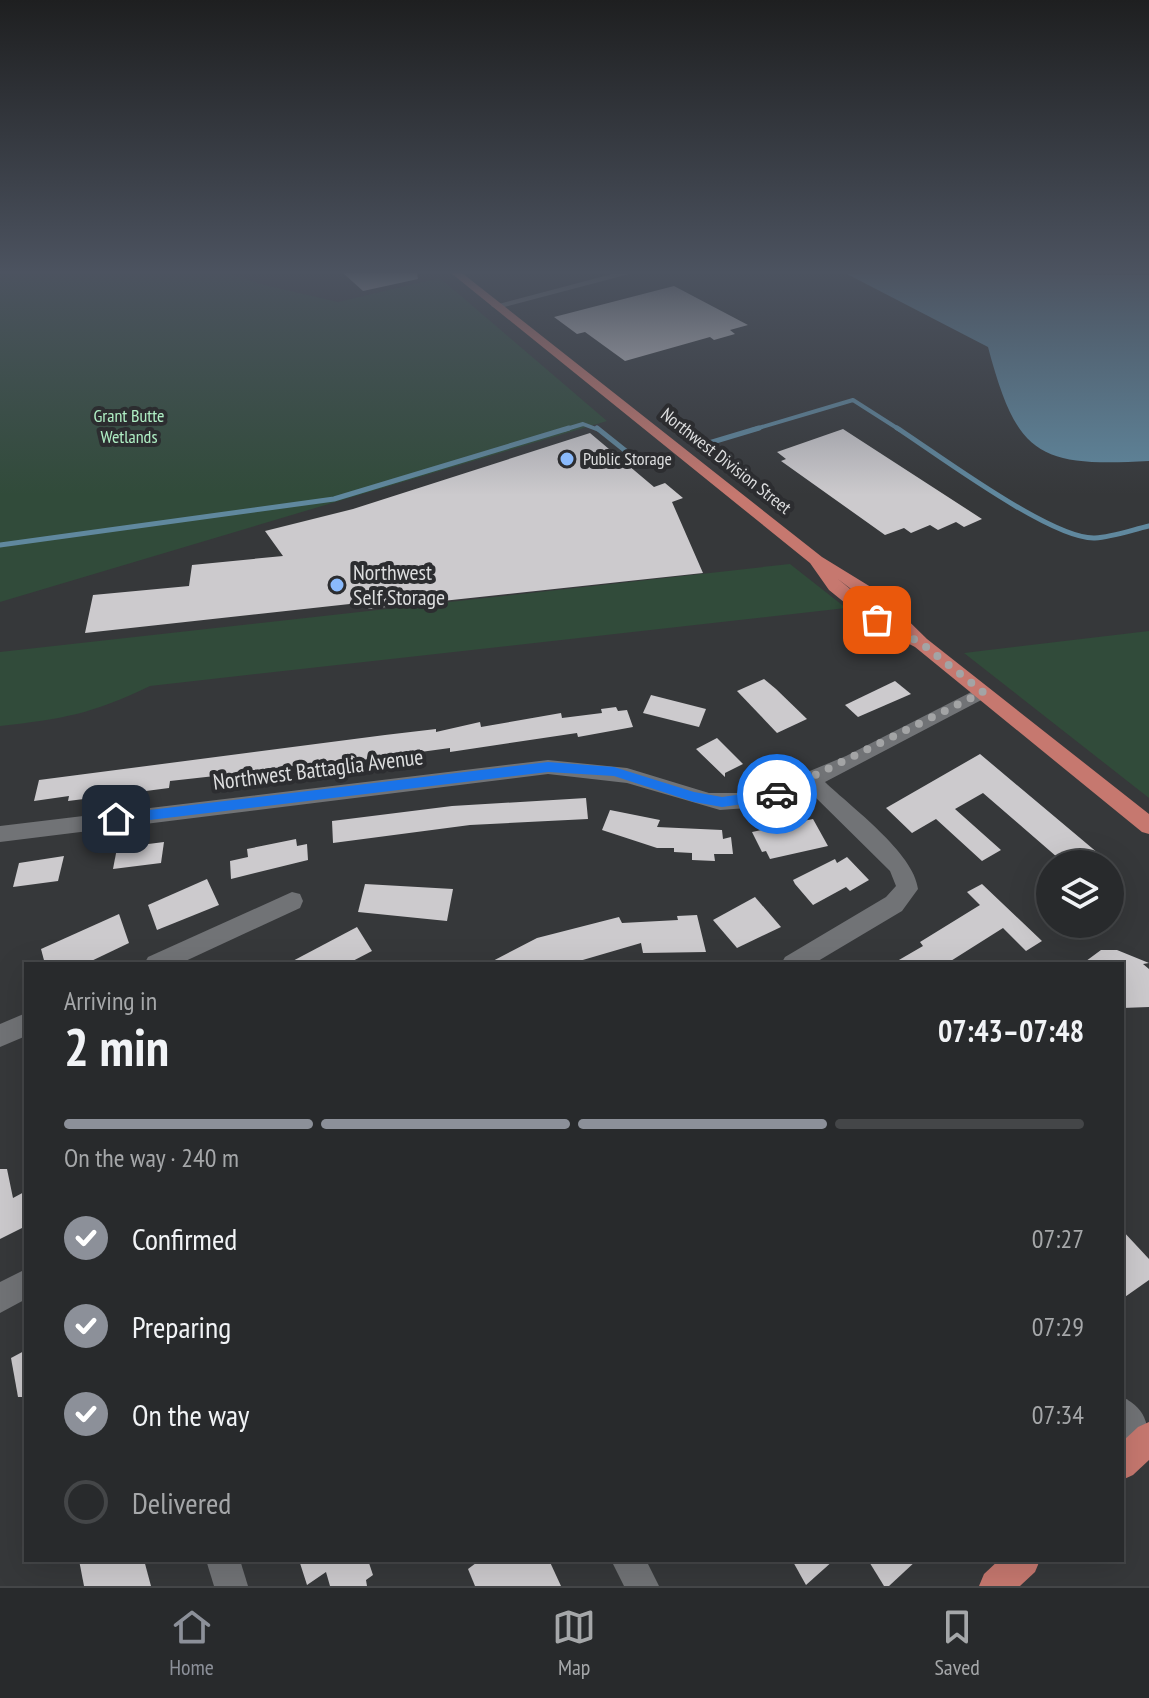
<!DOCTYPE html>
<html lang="en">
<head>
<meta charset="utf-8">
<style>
	:root { --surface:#282a2c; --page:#303234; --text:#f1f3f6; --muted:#a5a7a9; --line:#444648; --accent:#8c9099 }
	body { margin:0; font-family:"PT Sans Narrow",sans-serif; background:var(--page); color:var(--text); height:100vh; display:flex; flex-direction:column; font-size:30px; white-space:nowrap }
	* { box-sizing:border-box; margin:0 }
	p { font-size:26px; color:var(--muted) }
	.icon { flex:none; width:44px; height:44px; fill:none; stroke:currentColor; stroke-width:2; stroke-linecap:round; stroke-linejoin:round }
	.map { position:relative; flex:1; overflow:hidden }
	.drawer { position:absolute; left:24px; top:962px; width:1100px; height:600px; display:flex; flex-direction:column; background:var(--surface); border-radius:0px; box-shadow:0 8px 32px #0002,0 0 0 2px var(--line) }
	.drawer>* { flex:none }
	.tools { position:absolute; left:1036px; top:850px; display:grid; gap:16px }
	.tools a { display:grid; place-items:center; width:88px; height:88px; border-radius:50%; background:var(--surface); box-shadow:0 8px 32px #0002,0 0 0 2px var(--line); font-size:40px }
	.pin { position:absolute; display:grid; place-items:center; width:68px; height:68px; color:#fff; margin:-34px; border-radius:16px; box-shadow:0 4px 12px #0006 }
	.courier { position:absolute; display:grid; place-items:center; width:80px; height:80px; margin:-40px; border:6px solid #1a73e8; border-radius:50%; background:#fff; color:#222; box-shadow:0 2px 10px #0007 }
	.head em { font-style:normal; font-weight:700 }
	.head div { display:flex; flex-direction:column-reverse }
	.head { display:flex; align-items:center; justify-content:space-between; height:136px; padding:0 40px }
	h1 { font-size:52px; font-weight:700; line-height:60px }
	.bar { display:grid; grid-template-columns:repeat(4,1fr); gap:12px 8px; align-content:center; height:96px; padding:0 40px }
	.bar i { height:10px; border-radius:6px; background:var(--line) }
	.bar .on { background:var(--accent) }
	.bar p { grid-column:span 4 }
	ol { padding:0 40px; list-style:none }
	li { display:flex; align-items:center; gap:24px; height:88px }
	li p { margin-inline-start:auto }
	li .icon { padding:8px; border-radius:50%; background:var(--accent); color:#fff; stroke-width:4 }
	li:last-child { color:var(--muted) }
	li i { width:44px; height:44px; border:4px solid var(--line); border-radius:50% }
	.tab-bar { display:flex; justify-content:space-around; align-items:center; height:112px; border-top:2px solid var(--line); background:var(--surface); font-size:22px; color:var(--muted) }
	.tab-bar a { display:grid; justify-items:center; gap:4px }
	.tab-bar .on { color:var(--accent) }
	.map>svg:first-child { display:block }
	.green { fill:#314b3a }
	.water { fill:#60889e }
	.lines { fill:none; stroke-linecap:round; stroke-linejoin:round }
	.stream-far1 { stroke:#60889e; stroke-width:4 }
	.stream { stroke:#60889e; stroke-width:5 }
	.building { fill:#cccacd }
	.minor { fill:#717376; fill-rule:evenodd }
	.major { fill:#c6786f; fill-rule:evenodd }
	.route { fill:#1a73e8 }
	.done { stroke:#a3a4a5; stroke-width:8; stroke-dasharray:0 14.4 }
	.poi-dot { fill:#8abafc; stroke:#2c2d30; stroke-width:3 }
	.labels { text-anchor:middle; stroke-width:8; stroke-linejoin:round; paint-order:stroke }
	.far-park-label { font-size:18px; fill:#afeec4; stroke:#2c2d30 }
	.far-poi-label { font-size:18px; fill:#dddedf; stroke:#2c2d30; text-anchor:start }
	.far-street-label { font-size:18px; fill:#dddedf; stroke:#2c2d30 }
	.poi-label { font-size:22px; fill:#dddedf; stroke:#2c2d30; text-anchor:start }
	.street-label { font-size:22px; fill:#dddedf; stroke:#2c2d30 }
</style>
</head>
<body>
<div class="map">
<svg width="1149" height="1586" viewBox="0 0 1149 1586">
	<rect width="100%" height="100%" fill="#36383a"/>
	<g class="green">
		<path d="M 0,273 L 229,273 L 260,284 L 338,302 L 440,278 L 607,421 L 0,602 Z"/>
		<path d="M 790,564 L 846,608 L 150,686 C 92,714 63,719 0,726 L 0,652 Z"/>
		<path d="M 1149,631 L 1149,798 L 964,653 Z"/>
	</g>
	<path class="water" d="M 845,273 L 1149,275 L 1149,461 C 1038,467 1017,456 988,347 Z"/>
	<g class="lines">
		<g class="stream-far1">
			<path d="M 563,430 L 583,424 L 599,430"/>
			<path d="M 752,430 L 853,400 L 900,430"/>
		</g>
		<g class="stream">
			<path d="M 597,428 L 637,460"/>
			<path d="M 897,428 C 936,453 1052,540 1095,538 C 1112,537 1132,530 1149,526"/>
			<path d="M 709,443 L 759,428"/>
			<path d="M 0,545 L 334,499 L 569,428"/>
		</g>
	</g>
	<g class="building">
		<path d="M 343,273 L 417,273 L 418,279 L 363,291 Z"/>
		<path d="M 674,286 L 748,325 L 730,330 L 735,334 L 714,340 L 710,337 L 625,361 L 585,332 L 577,334 L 554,317 Z"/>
		<path d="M 843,429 L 982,519 L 964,527 L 956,522 L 938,530 L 930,525 L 911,533 L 904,528 L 885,535 L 781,461 L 786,459 L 777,452 Z"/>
		<path d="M 590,433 L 654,487 L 665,483 L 683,498 L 672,502 L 703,573 L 368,609 L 368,602 L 85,633 L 93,595 L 189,586 L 192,565 L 283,556 L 265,531 L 353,509 Z"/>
		<path d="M 764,679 L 776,689 L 807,719 L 777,733 L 737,691 Z"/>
		<path d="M 895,681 L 911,694 L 858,717 L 845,705 Z"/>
		<path d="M 651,695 L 706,709 L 699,727 L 643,713 Z"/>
		<path d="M 616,707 L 618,711 L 627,710 L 633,727 L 578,737 L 577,733 L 450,752 L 450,748 L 214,780 L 215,776 L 170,781 L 169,788 L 92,798 L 68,801 L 69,796 L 34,801 L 39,780 L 385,735 L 436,729 L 436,732 L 480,722 L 481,727 L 561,713 L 562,718 L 602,713 L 601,709 Z"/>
		<path d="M 717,738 L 743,764 L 725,773 L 725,777 L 696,749 Z"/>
		<path d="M 980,754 L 1111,864 L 1065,864 L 983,793 L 955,809 L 1001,850 L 982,861 L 936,819 L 912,833 L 886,808 Z"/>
		<path d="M 586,798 L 588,819 L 470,825 L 333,843 L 332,821 L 452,806 Z"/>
		<path d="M 610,810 L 660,820 L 657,827 L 722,830 L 723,839 L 731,837 L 733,854 L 714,854 L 715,861 L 692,860 L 692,853 L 674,852 L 674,848 L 657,848 L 602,830 Z"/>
		<path d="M 813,819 L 828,846 L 770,859 L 766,851 L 762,852 L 752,832 Z"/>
		<path d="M 296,839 L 297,846 L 307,844 L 308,860 L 231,879 L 230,861 L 248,857 L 247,849 Z"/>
		<path d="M 164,842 L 161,863 L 113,869 L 117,848 Z"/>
		<path d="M 64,856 L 58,881 L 13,887 L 19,863 Z"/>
		<path d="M 847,857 L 869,880 L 850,891 L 846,887 L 813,905 L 795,884 L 793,880 L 835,859 L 837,863 Z"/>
		<path d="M 207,879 L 219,905 L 157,930 L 148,905 Z"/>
		<path d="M 365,884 L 453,889 L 447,921 L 358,912 Z"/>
		<path d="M 982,884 L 1042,941 L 1026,951 L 1003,928 L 946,964 L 892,964 L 923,946 L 920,942 L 980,905 L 967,892 Z"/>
		<path d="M 755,897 L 781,927 L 737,948 L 713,920 Z"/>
		<path d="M 119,914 L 129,943 L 85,964 L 45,964 L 41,949 Z"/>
		<path d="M 697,915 L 706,952 L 643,953 L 641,943 L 569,964 L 487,964 L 537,938 L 619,917 L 622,923 L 678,920 L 677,916 Z"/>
		<path d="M 357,927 L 372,951 L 347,964 L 287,964 Z"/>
		<path d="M 1101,950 L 1117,950 L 1149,963 L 1143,964 L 1149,969 L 1149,1007 L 1122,1008 L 1122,964 L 1082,964 Z"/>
		<path d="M 0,1169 L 7,1169 L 13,1198 L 26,1191 L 26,1226 L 0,1239 Z"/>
		<path d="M 1122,1230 L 1149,1259 L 1149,1280 L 1122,1299 Z"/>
		<path d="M 26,1350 L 26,1397 L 18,1397 L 11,1358 Z"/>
		<path d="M 79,1560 L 144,1560 L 151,1586 L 84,1586 Z"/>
		<path d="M 299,1560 L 368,1560 L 373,1575 L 366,1580 L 367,1586 L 330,1586 L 326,1572 L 307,1585 Z"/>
		<path d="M 480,1560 L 549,1560 L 561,1586 L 475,1586 L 468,1569 Z"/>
		<path d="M 792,1560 L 834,1560 L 806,1585 Z"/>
		<path d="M 868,1560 L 917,1560 L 889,1586 L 884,1586 Z"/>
	</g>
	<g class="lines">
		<g class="minor">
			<path d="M 616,273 L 633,273 L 497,309 L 491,306 Z"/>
			<path d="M 983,686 L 992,692 L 989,696 L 825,782 C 851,807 914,853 918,889 L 902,911 L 813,964 L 781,964 L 785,957 L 886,897 L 896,886 L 890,871 L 807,789 L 747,808 L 720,810 L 627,783 L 548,774 L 0,842 L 0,826 L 548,760 L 627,768 L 709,793 L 747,793 L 776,785 L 846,756 Z"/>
			<path d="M 292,892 L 300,894 L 303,901 L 300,908 L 179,964 L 144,964 L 148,957 Z"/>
			<path d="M 26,1013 L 26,1036 L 0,1047 L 0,1024 Z"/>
			<path d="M 26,1269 L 26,1299 L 0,1313 L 0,1282 Z"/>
			<path d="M 1122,1397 C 1149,1409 1149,1430 1149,1456 L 1134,1453 L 1122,1438 Z"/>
			<path d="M 206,1560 L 240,1560 L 248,1586 L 214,1586 Z"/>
			<path d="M 611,1560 L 646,1560 L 659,1586 L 624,1586 Z"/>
		</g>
		<g class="major">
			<path d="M 451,273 L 462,273 L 822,557 L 879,592 L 927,639 L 1149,814 L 1149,834 L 1142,832 L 915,647 L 871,624 L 829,590 L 810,563 ZM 838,579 L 891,620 L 883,616 Z"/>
			<path d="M 1149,1422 L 1149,1460 L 1133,1475 L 1122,1480 L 1122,1442 L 1138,1427 Z"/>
			<path d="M 999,1560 L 1040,1560 L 1035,1572 L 1020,1586 L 979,1586 L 984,1574 Z"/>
		</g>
	</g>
	<linearGradient id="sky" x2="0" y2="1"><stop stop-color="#1e1f20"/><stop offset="0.55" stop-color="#4c5360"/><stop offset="1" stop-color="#4c5360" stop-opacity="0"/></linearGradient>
	<rect width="1149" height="495" fill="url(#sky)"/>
	<path class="route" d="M 548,762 L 614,767 L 694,792 L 722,797 L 777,789 L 783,794 L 777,799 L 722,807 L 694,802 L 614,776 L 548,772 L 116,824 L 109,819 L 116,814 Z"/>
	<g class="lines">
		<path class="done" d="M 777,794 L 983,692 L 921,643 L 877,620"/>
	</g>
	<g class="poi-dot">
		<circle cx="567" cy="459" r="8"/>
		<circle cx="337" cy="585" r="8"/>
	</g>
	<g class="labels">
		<g class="far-park-label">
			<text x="129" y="422">Grant Butte<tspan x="129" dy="21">Wetlands</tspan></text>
		</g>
		<g class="far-poi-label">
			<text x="583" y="465">Public Storage</text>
		</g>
		<g class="far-street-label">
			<text transform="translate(726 461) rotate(38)" y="6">Northwest Division Street</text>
		</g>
		<g class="poi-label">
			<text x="353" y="580">Northwest<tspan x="353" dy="25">Self Storage</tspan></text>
		</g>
		<g class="street-label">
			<text transform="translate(318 769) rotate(-7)" y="8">Northwest Battaglia Avenue</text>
		</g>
	</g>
</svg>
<div class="tools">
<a><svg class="icon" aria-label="layers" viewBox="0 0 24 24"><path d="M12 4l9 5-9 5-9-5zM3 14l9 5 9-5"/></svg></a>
</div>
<div class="pin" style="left:877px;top:620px;background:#ea580c"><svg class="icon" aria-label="bag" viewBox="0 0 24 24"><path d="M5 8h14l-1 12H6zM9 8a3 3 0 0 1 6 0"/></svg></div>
<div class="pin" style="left:116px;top:819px;background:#1f2937"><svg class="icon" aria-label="home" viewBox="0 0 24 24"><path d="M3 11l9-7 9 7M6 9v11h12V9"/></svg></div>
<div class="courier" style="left:777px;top:794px"><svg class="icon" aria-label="car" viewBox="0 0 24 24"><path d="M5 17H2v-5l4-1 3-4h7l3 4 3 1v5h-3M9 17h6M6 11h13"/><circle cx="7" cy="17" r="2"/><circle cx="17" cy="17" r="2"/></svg></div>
<section class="drawer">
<div class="head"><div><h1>2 min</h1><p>Arriving in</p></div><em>07:43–07:48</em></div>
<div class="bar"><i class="on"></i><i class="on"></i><i class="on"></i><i></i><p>On the way · 240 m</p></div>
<ol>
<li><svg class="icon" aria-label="check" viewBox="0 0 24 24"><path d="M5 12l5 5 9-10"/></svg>Confirmed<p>07:27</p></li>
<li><svg class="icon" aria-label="check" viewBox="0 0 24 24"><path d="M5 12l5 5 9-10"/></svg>Preparing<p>07:29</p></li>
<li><svg class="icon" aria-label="check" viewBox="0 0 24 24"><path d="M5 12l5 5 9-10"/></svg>On the way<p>07:34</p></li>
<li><i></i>Delivered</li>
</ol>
</section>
</div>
<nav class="tab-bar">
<a class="on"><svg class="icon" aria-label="home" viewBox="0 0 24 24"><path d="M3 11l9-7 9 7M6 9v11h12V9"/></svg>Home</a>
<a><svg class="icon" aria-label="map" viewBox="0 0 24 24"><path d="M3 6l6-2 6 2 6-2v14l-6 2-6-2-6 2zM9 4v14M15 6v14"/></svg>Map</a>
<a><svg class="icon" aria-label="saved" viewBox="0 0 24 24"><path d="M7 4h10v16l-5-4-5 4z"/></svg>Saved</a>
</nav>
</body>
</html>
